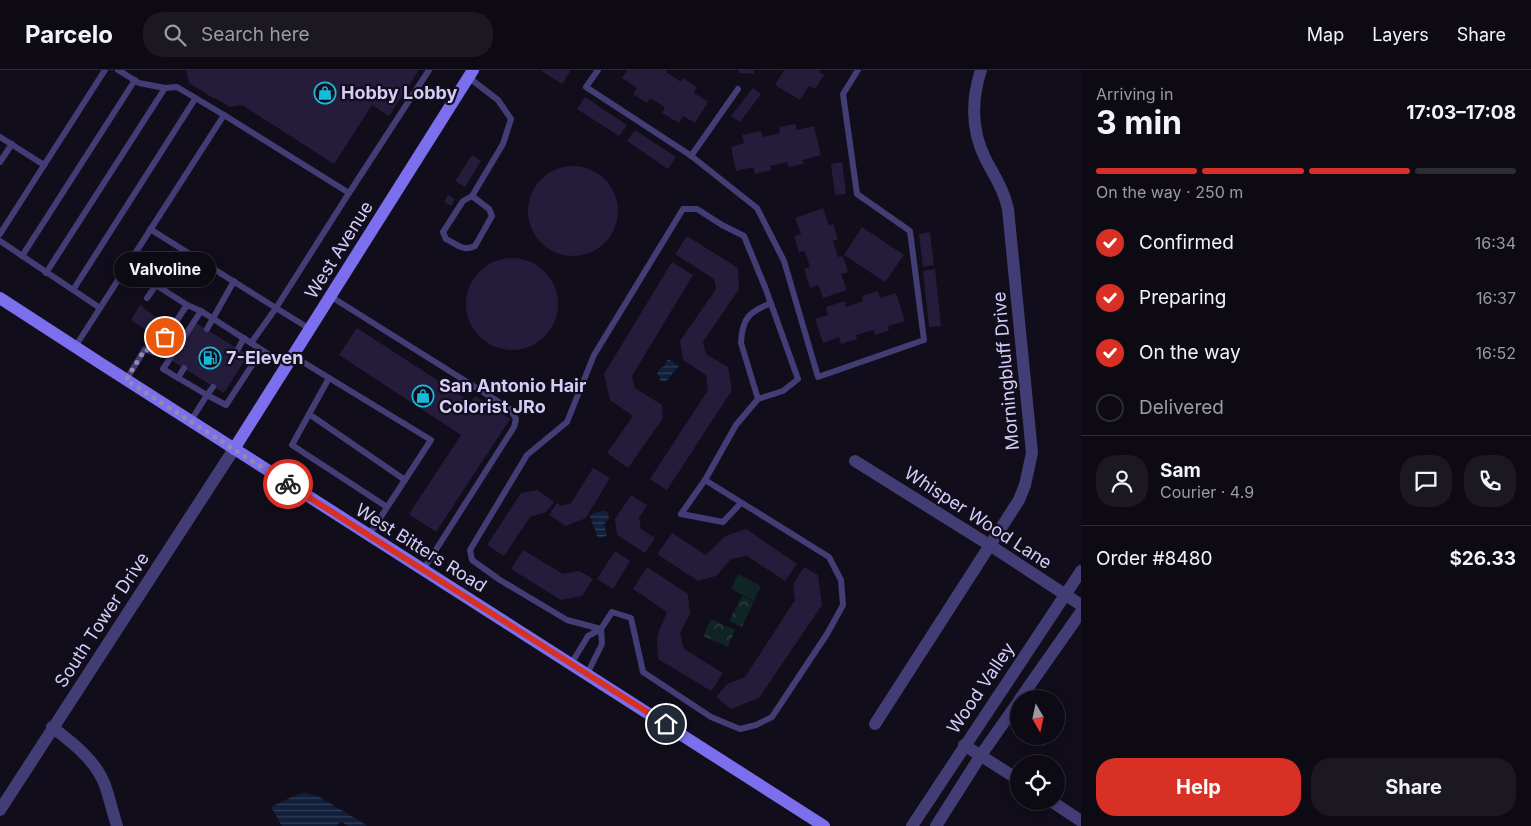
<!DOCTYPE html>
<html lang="en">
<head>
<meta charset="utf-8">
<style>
	:root { --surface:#0d0a14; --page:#1b1822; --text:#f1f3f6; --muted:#9a9aa0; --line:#2d2b34; --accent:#d93025 }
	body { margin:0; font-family:Inter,sans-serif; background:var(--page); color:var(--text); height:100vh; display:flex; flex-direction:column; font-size:19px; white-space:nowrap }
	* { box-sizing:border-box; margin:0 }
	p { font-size:16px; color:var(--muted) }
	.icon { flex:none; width:28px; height:28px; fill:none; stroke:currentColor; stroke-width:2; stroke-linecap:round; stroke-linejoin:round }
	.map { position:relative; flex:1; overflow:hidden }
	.sheet { display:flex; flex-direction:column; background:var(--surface); width:450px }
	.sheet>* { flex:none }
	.needle { width:32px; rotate:171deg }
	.controls { position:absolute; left:1010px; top:620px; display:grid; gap:10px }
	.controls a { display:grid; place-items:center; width:55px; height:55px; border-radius:50%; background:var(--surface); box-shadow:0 2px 12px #0003,0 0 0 1px var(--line); font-size:25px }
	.pin { position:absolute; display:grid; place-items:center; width:42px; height:42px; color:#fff; margin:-21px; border:2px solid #fff; border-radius:50%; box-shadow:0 1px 5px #0007 }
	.courier { position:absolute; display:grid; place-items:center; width:50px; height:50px; margin:-25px; border:4px solid #d93025; border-radius:50%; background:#fff; color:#222; box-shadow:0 1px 6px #0007 }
	.bubble { position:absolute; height:35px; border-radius:18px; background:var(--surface); box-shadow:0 2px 12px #0003,0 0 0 1px var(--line); font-size:16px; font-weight:700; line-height:35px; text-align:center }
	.overview em { font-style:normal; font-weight:700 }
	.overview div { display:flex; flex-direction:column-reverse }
	.overview { display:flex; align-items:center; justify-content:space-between; height:85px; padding:0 15px }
	h1 { font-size:32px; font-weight:700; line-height:38px }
	.bar { display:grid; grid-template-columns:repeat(4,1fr); gap:8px 5px; align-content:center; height:60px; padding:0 15px }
	.bar i { height:6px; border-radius:4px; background:var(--line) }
	.bar .current { background:var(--accent) }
	.bar p { grid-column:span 4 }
	.line { display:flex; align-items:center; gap:12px; padding:0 15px; border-top:1px solid var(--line) }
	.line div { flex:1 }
	.round { display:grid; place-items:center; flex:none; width:52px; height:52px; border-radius:20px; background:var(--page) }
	ol { padding:0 15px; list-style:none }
	li { display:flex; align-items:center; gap:15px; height:55px }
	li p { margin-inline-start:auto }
	li .icon { padding:5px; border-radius:50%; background:var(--accent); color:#fff; stroke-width:4 }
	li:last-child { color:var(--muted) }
	li i { width:28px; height:28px; border:2px solid var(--line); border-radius:50% }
	.button { display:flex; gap:10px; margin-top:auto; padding:10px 15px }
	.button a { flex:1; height:58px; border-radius:20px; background:var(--accent); color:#fff; font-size:20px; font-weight:700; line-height:58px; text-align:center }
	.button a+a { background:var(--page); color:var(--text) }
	header { display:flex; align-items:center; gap:30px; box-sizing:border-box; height:70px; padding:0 25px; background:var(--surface); border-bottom:1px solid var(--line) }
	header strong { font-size:24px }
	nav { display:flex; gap:28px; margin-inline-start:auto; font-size:18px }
	.search { width:350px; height:45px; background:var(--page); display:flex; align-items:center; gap:12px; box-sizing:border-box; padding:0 18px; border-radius:20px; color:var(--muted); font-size:19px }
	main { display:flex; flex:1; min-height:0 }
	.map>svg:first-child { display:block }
	.park { fill:url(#park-crowns) }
	.pitch { fill:#112424 }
	.water { fill:url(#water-rules) }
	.building { fill:#241c3a }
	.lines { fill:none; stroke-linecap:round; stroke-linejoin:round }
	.service { stroke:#433d75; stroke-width:6 }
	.minor { stroke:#433d75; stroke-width:12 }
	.tertiary { stroke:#433d75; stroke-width:12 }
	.secondary { stroke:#7b6fee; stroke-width:12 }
	.done { stroke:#908aab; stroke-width:5; stroke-dasharray:0 9 }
	.route { stroke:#d93025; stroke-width:6 }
	.labels { text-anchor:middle; stroke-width:4.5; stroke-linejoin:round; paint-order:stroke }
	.poi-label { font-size:18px; font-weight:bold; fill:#d5cdf9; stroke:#110d1b; text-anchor:start }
	.street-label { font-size:18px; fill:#d5cdf9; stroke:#110d1b }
</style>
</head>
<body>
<header>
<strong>Parcelo</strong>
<div class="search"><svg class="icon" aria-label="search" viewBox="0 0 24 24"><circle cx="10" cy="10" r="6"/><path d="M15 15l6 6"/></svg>Search here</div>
<nav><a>Map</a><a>Layers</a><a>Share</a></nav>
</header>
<main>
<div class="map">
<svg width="1081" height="756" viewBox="0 0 1081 756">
	<defs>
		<pattern id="park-crowns" width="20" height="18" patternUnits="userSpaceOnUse" patternTransform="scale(1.25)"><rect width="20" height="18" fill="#112424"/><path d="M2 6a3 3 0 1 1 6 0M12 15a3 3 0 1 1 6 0" fill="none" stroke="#334345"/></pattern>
		<pattern id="water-rules" width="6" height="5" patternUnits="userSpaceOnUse" patternTransform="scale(1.25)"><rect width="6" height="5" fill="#111f3b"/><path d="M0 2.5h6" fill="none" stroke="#333e58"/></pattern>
	</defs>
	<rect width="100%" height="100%" fill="#110d1b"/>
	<g class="park">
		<path d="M 742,526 L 754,532 L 742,557 L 729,551 Z"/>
		<path d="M 711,549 L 735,560 L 728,577 L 703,566 Z"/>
	</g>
	<path class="pitch" d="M 738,504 L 761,516 L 754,531 L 731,519 Z"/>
	<g class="water">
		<path d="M 668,289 L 679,296 L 667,310 L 664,312 L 660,310 L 660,306 L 657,305 C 658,301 659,298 663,297 Z"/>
		<path d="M 604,441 L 608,443 L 609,449 L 604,454 L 607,465 C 604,468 602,469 597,467 C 596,458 591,454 590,446 L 593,443 Z"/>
		<path d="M 307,723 L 318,726 L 368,756 L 348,756 L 342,752 L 339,753 L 337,756 L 282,756 L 271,737 L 298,724 Z"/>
	</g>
	<g class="building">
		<path d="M 186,0 L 419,0 L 389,46 L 372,35 L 334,94 L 242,35 L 230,37 L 215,28 L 213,28 L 189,13 Z"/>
		<path d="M 540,0 L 571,0 L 562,14 Z"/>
		<path d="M 627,0 L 667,0 L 666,2 L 681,12 L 683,8 L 697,17 L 694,23 L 708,32 L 695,53 L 683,46 L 679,53 L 662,43 L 665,37 L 650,28 L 647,33 L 633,24 L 637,18 L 622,8 Z"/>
		<path d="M 739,0 L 754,0 L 754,4 L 739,3 Z"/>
		<path d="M 784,0 L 820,0 L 819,2 L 824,5 L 815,19 L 809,16 L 800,30 L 775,15 Z"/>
		<path d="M 753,18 L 761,24 L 740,52 L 731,46 Z"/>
		<path d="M 585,27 L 627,55 L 619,66 L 577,39 Z"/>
		<path d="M 795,54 L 797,60 L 814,56 L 821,85 L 803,90 L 804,94 L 789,97 L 787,92 L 770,96 L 771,100 L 755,104 L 753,97 L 736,101 L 731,77 L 744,73 L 742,65 L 761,61 L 763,67 L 780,63 L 779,57 Z"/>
		<path d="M 635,60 L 676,87 L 668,99 L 627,71 Z"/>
		<path d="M 472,85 L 481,91 L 465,117 L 455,111 Z"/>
		<path d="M 842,92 L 846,124 L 835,125 L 831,94 Z"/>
		<circle cx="573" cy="141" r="45"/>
		<path d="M 448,125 L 455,129 L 451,136 L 444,132 Z"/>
		<path d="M 823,138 L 829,155 L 833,154 L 838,169 L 833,171 L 838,187 L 843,186 L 848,202 L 841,204 L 847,220 L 823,228 L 818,215 L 810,218 L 804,199 L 810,197 L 805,181 L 799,182 L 794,166 L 801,164 L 795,148 Z"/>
		<path d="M 862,157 L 904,185 L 885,212 L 844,185 Z"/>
		<path d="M 930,162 L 934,195 L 923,197 L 919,164 Z"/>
		<path d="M 687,166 L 738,198 L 739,219 L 703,272 L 706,284 L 728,297 L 732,320 L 667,420 L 650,409 L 708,320 L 706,305 L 683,290 L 680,271 L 716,219 L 714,209 L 675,184 Z"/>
		<circle cx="512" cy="234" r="46"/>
		<path d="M 672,192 L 693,205 L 632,306 L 635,318 L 662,335 L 663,348 L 628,398 L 607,383 L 633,346 L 610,330 L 604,304 Z"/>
		<path d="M 935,199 L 941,256 L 929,257 L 923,201 Z"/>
		<path d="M 878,221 L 880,228 L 896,223 L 905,251 L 888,256 L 889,260 L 875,265 L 873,260 L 856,265 L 857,269 L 841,274 L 839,267 L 823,273 L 815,249 L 828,245 L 826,237 L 845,231 L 846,237 L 863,231 L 862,226 Z"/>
		<path d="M 140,235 L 161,251 L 162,249 L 165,251 L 155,268 L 151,266 L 152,264 L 131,250 Z"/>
		<path d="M 196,253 L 248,285 L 224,323 L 172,291 Z"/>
		<path d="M 357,258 L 471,332 L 475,326 L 510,349 L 436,462 L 409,444 L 461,365 L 339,285 Z"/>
		<path d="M 593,398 L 610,408 L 586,448 L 566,456 L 549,445 L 557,433 L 561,436 L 571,433 Z"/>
		<path d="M 538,420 L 554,432 L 546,442 L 530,447 L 504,486 L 487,475 L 521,423 Z"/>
		<path d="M 631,425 L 647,435 L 639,448 L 641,459 L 655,468 L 645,483 L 617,465 L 615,449 Z"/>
		<path d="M 746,459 L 797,494 L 785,511 L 747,486 L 731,489 L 716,506 L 698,511 L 657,484 L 672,463 L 706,485 L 725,466 Z"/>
		<path d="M 523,480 L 563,504 L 579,501 L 593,509 L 582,526 L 561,530 L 511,499 Z"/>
		<path d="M 615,481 L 630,491 L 613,519 L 597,509 Z"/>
		<path d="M 647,497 L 688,524 L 690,543 L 680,563 L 684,579 L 723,603 L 711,621 L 658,589 L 657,566 L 667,542 L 633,519 Z"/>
		<path d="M 804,497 L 818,505 L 822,535 L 759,628 L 731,639 L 716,627 L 727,614 L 745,607 L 795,530 L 793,515 Z"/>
	</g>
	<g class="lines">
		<g class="service">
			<path d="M 118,0 L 139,13 L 165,18 L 177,17 L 224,45"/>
			<path d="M 598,0 L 586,17 L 690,85 L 757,138 L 784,191 L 818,307 L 924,270 L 910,161 L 857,124 L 843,24 L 858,0"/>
			<path d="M 468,7 L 498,30 L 511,49 L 503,74 L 472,126 L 463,131 L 443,162 L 446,169 C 456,174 464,182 475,176 L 492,146 L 489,139 L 472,126"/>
			<path d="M 0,67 L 44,95"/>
			<path d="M 691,86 L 738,19"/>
			<path d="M 0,92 L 12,74"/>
			<path d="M 349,123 L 429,0"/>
			<path d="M 150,159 L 276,238 L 251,273"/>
			<path d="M 0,164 L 105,0"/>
			<path d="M 0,171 L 100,238"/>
			<path d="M 22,186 L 135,10"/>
			<path d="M 46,203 L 165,18"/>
			<path d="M 73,220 L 195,29"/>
			<path d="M 330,226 L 510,339 L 516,349 L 514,357 L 423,500"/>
			<path d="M 187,235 L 201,241"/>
			<path d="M 207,259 L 234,211"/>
			<path d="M 75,277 L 224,45 L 349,123 L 276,238 L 310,259"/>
			<path d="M 238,279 L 244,268"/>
			<path d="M 262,280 L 286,296"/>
			<path d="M 293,286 L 431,370 L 369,465"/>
			<path d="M 178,308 L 184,298"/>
			<path d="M 329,308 L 292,375 L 387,437"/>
			<path d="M 126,310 L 145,279 L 155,283 L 187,235 L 156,215 L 147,228"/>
			<path d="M 758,329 L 741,273 C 742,248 749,242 771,233"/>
			<path d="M 309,344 L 405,410"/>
			<path d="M 190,352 L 207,325 L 226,335 L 262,280 L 201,241 L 163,299 L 207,325 L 213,317"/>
			<path d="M 705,410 L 681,444 L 723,452 L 741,433"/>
			<path d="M 571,594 L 588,566 L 601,559 L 612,542 L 631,548 L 643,602 L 711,647 L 740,659 L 756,655 L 772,647 L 827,564 L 843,535 L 841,510 L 829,487 L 705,410 L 736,355 L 758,329 L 783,321 L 798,309 L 765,217 L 744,166 L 722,155 L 697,139 L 683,139 L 594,285 L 567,352 L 527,385 L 470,480 L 472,490 L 500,510 L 567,550 L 601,559"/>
			<path d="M 587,604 L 602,574 L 601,559"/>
		</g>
		<g class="minor">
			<path d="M 855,391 L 991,476 L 1081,535"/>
			<path d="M 875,654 L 1019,430 L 1025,415 L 1032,383 L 1008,139 C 1004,120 995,107 986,90 C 971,61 971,31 981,0"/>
			<path d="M 52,657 C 74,674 97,691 106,718 C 110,731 113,743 117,756"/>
			<path d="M 964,675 L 1019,710"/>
			<path d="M 1051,731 L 1081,751"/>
			<path d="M 0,740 L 234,379"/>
		</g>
		<g class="tertiary">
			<path d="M 1020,629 L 1081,542"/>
			<path d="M 912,756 L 1081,501"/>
			<path d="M 936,756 L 981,685 L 1019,631"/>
		</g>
		<g class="secondary">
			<path d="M 0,228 C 273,406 549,579 824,756"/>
			<path d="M 234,379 L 473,0"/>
		</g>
	</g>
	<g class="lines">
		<path class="done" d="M 165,267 L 154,283 L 145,279 L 126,310 L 288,414"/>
		<path class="route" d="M 288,414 L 666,654"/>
	</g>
	<defs>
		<g id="shop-ring" transform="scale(1.125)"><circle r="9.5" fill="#110d1b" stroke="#19b9d9" stroke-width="1.5"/><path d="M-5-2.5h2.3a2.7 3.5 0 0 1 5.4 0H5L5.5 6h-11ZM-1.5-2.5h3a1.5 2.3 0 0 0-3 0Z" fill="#19b9d9"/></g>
		<g id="fuel-ring" transform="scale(1.125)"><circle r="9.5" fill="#110d1b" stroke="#19b9d9" stroke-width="1.5"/><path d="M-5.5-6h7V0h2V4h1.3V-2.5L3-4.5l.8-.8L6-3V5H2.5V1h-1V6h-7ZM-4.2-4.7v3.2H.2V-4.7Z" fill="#19b9d9"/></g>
	</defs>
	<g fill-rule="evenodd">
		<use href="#shop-ring" x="325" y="23"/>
		<use href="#fuel-ring" x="210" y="288"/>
		<use href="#shop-ring" x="423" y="326"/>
	</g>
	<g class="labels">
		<g class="poi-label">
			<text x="341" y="29">Hobby Lobby</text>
			<text x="226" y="294">7-Eleven</text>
			<text x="439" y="322">San Antonio Hair<tspan x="439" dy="21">Colorist JRo</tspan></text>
		</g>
		<g class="street-label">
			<text transform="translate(339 180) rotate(-58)" y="6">West Avenue</text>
			<text transform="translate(1006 301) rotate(-95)" y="6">Morningbluff Drive</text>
			<text transform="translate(978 448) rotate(33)" y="6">Whisper Wood Lane</text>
			<text transform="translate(421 478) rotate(32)" y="6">West Bitters Road</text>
			<text transform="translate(102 550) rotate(-57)" y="6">South Tower Drive</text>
			<text transform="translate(981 618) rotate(-56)" y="6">Wood Valley</text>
		</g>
	</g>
</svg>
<div class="controls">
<a><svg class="needle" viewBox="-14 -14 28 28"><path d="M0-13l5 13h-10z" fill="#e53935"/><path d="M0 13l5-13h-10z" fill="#9a9aa0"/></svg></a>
<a><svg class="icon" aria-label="locate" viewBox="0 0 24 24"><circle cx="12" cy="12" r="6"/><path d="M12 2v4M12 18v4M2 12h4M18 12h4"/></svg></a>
</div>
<div class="pin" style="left:165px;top:267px;background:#ea580c"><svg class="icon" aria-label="bag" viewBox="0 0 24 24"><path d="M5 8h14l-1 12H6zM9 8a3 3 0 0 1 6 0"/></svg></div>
<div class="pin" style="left:666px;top:654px;background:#1f2937"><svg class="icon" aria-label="home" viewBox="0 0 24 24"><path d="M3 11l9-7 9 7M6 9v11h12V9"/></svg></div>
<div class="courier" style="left:288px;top:414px"><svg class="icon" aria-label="bike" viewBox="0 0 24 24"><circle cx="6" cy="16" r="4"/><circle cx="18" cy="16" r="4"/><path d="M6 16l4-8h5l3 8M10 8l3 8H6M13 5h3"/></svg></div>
<div class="bubble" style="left:114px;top:182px;width:102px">Valvoline</div>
</div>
<section class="sheet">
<div class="overview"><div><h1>3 min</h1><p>Arriving in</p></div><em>17:03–17:08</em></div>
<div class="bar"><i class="current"></i><i class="current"></i><i class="current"></i><i></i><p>On the way · 250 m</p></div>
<ol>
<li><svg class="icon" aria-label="check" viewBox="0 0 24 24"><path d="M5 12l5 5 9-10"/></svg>Confirmed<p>16:34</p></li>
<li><svg class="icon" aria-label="check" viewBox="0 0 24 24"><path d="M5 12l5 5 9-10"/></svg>Preparing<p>16:37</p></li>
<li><svg class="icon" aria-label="check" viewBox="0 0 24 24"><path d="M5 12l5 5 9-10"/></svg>On the way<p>16:52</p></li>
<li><i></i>Delivered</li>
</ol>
<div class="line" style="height:90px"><a class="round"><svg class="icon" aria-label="person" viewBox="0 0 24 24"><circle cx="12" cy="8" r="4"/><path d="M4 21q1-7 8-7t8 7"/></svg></a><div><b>Sam</b><p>Courier · 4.9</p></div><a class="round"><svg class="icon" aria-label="chat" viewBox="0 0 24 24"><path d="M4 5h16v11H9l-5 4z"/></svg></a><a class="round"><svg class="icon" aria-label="phone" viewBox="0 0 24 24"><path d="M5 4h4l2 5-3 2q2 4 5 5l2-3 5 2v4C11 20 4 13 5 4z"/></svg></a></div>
<div class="line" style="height:65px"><div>Order #8480</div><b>$26.33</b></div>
<div class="button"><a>Help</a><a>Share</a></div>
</section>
</main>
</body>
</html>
